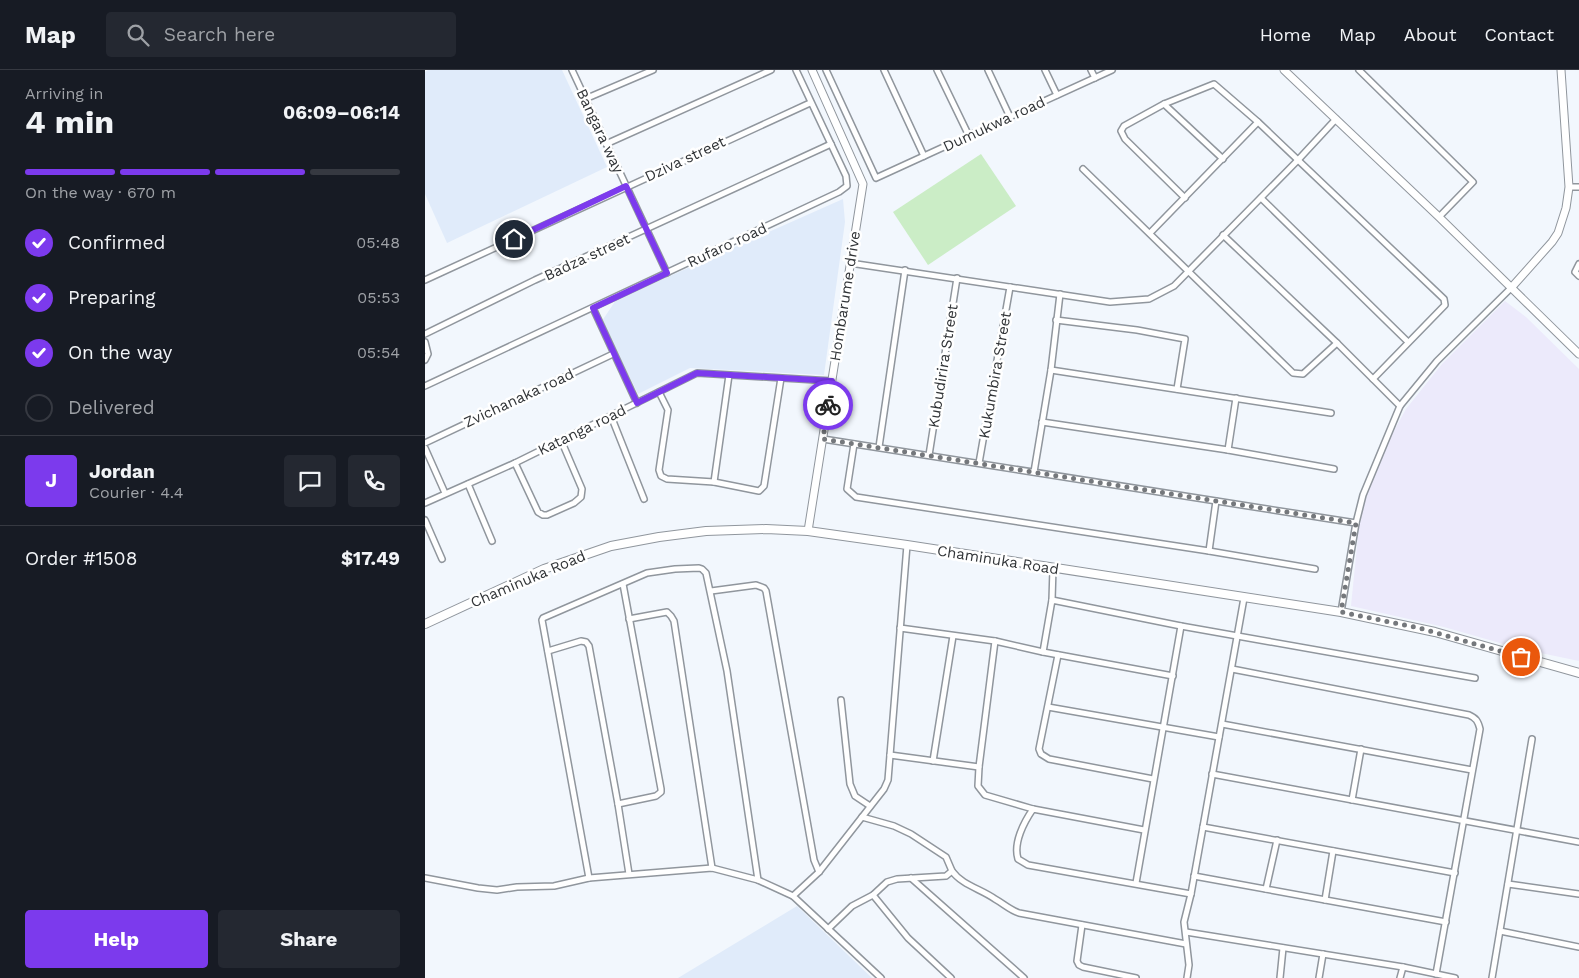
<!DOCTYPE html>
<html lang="en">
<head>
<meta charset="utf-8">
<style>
	:root { --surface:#171b24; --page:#242831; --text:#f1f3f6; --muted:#9ea1a6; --line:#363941; --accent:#7c3aed }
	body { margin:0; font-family:"Work Sans",sans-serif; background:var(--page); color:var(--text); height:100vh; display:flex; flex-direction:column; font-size:19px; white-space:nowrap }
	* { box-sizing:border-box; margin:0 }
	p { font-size:16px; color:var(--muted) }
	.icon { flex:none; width:28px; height:28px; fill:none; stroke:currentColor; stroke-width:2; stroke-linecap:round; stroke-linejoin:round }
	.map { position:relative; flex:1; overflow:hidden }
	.panel { display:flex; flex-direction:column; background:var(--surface); width:425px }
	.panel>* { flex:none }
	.pin { position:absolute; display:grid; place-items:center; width:42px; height:42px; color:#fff; margin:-21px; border:2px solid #fff; border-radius:50%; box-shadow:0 1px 5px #0007 }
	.courier { position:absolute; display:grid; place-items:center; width:50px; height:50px; margin:-25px; border:4px solid #7c3aed; border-radius:50%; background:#fff; color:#222; box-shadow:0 1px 6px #0007 }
	.summary em { font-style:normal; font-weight:700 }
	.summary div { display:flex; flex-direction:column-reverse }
	.summary { display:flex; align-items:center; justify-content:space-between; height:85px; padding:0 25px }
	h1 { font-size:32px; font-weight:700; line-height:38px }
	.bar { display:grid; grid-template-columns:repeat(4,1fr); gap:8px 5px; align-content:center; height:60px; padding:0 25px }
	.bar i { height:6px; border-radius:4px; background:var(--line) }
	.bar .active { background:var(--accent) }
	.bar p { grid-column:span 4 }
	.line { display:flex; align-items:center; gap:12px; padding:0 25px; border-top:1px solid var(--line) }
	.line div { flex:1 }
	.round { display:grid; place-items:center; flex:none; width:52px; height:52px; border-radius:5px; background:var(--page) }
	ol { padding:0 25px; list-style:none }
	li { display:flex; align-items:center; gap:15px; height:55px }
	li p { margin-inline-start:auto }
	li .icon { padding:5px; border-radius:50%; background:var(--accent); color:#fff; stroke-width:4 }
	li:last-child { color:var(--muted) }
	li i { width:28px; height:28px; border:2px solid var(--line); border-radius:50% }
	.cta { display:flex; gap:10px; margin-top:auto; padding:10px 25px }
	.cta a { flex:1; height:58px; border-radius:5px; background:var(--accent); color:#fff; font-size:20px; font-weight:700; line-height:58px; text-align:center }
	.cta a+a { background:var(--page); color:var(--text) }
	header { display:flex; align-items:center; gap:30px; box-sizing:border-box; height:70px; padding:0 25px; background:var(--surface); border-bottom:1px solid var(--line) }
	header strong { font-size:24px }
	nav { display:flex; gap:28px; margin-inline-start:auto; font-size:18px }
	.search { width:350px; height:45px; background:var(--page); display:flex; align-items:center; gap:12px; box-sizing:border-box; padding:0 18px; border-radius:5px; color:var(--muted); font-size:19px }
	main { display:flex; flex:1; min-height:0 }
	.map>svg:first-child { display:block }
	.commercial { fill:#eceafb }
	.built { fill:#e0ebfa }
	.green { fill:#cbedc6 }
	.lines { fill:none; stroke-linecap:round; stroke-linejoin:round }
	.street-casing { stroke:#90969d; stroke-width:8 }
	.secondary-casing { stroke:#90969d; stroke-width:9 }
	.primary-casing { stroke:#90969d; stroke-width:10 }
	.street { stroke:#fff; stroke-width:5 }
	.secondary { stroke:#fff; stroke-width:7 }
	.primary { stroke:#fff; stroke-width:8 }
	.done { stroke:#75787c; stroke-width:5; stroke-dasharray:0 9 }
	.route { stroke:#7c3aed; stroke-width:6 }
	.labels { text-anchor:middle; stroke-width:5; stroke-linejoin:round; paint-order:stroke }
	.street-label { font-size:15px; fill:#313437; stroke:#fff }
</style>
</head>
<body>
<header>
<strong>Map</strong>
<div class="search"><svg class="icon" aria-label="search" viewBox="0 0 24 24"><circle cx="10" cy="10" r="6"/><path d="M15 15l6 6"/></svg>Search here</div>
<nav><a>Home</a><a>Map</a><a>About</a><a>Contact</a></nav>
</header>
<main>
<section class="panel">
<div class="summary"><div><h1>4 min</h1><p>Arriving in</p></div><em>06:09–06:14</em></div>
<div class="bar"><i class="active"></i><i class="active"></i><i class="active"></i><i></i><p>On the way · 670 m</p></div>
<ol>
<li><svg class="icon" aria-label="check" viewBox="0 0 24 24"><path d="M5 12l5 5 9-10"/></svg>Confirmed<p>05:48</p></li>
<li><svg class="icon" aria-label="check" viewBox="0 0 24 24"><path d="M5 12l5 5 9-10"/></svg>Preparing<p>05:53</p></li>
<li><svg class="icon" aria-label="check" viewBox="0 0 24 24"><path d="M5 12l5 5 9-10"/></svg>On the way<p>05:54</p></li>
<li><i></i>Delivered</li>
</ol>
<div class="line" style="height:90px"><b class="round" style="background:var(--accent);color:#fff">J</b><div><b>Jordan</b><p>Courier · 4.4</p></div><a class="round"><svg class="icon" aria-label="chat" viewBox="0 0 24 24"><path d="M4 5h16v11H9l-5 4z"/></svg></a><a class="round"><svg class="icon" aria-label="phone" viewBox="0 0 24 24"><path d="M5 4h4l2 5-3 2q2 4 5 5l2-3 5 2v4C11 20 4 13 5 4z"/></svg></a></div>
<div class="line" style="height:65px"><div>Order #1508</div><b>$17.49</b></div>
<div class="cta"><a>Help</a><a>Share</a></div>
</section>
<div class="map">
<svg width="1154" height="908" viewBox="0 0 1154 908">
	<rect width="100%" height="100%" fill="#f2f7fd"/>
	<path class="commercial" d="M 1080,231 L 1101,247 L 1154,299 L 1154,591 L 1096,579 L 1019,557 L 926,536 L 938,417 L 981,339 L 1017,294 Z"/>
	<g class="built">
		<path d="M 3,0 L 137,0 L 182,97 L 22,173 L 0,124 L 0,2 Z"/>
		<path d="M 418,129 L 420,152 L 399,305 L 265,298 L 213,324 L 177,251 L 191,230 Z"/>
		<path d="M 372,836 L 447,908 L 253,908 Z"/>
	</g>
	<path class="green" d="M 556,84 L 591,136 L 503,195 L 468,142 Z"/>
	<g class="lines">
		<g class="street-casing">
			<g id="street">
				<path d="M 147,0 L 242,203"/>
				<path d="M 401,0 L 451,108 L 687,0"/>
				<path d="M 459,0 L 499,86"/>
				<path d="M 512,0 L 544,66"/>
				<path d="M 563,0 L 585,47"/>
				<path d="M 620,0 L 632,25"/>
				<path d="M 666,0 L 670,8"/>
				<path d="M 934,0 L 1048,112 L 1014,147"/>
				<path d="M 160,29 L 228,0"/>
				<path d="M 739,34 L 798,89"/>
				<path d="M 181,74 L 346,0"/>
				<path d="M 658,99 L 868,303 L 878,304 L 912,273"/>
				<path d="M 1144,117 L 1154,117"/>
				<path d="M 760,128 L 700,69 L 696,61 L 699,56 L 739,34 L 789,14 L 833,52 L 1019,229 L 1020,235 L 948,309"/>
				<path d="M 836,128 L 983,272"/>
				<path d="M 725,163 L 833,52"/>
				<path d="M 798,165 L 912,273 L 975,336"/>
				<path d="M 425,193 L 685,232 L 724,229 L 749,216 L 873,90 L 911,49"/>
				<path d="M 1154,194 L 1150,202 L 1154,206"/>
				<path d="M 0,210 L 385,33"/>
				<path d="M 168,238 L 212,333"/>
				<path d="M 631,250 L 712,260 L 760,269 L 752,319"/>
				<path d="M 0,264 L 110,210 L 406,74"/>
				<path d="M 0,272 L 3,284 L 0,290"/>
				<path d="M 626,300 L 906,343"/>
				<path d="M 0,316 L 414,122 L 422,116 L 421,106 L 371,0"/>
				<path d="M 234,322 L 243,340 L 234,400 L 236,406 L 242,409 L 289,412 L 334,421 L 339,416 L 356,308"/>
				<path d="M 186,346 L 219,429"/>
				<path d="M 617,352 L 803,380 L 909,399"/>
				<path d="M 398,369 L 931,453"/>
				<path d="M 0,373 L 188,284"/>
				<path d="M 429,374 L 422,419 L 431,427 L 784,481 L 890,499"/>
				<path d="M 454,377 L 480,200"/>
				<path d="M 0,378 L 20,423"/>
				<path d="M 803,380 L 811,328"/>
				<path d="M 504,385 L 532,208"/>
				<path d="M 90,393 L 113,442 L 118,445 L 122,445 L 149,433 L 156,427 L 157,419 L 136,370"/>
				<path d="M 554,393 L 585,217"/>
				<path d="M 609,402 L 626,300 L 635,224"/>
				<path d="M 289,412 L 304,305"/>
				<path d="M 43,414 L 67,471"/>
				<path d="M 0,433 L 90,393 L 272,303 L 407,311"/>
				<path d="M 0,450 L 17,489"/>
				<path d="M 784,481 L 791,431"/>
				<path d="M 286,521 L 331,515 L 339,518 L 341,521 L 389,790 L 394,802"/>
				<path d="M 627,530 L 628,498"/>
				<path d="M 916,542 L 931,453 L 938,425 L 975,336 L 1012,291 L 1086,218"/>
				<path d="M 204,549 L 242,542 L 246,546 L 249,551 L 287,798"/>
				<path d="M 475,558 L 570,571 L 618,582"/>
				<path d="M 570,571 L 554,697 L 553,716 L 560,725 L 608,739"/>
				<path d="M 123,581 L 156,571 L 161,572 L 164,576 L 193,734 L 204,804"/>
				<path d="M 633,585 L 614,679 L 616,684 L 624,689 L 728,709"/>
				<path d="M 807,599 L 1044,645 C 1051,648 1053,651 1055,659 L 1011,904"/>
				<path d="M 748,606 L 618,582 L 627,530 L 756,556 L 1050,608"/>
				<path d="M 416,630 L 425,714 L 430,726 L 445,736"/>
				<path d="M 623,637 L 794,667"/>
				<path d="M 797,654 L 1047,700"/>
				<path d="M 465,685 L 554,697"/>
				<path d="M 508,691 L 528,566"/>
				<path d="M 787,704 L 1154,772"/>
				<path d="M 927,730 L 936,679"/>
				<path d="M 193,734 L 231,726 L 236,722 L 236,719 L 198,514"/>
				<path d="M 778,757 L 1030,803"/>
				<path d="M 719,760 L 608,739 C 599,752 588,773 593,789 L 603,795 L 766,824"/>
				<path d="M 527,801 C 537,815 556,819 570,829 C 579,834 585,840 594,843 L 761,874"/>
				<path d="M 769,806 L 1021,852"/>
				<path d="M 0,808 L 53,818 L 72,820 L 92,817 L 129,816 L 164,808 L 287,798 L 333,810"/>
				<path d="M 164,808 L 117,550 L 118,548 L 222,503 L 250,499 L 274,498 L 277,499 L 281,503 L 302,601 L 333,810 L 368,826"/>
				<path d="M 486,808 L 599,908"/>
				<path d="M 711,813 L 756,556"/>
				<path d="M 1083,814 L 1154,824"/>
				<path d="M 841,819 L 852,770"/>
				<path d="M 448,825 L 483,868 L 526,908"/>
				<path d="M 900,830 L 908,781"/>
				<path d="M 657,855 L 652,891 L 654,895 L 658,897 L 711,908"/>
				<path d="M 403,859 L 427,836 L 448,825 L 462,812 L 472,809 L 521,806 L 527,801 L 521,787 L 486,764 L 469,756 L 437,747"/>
				<path d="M 1075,861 L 1154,877"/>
				<path d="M 761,862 L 978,897 L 1030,908"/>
				<path d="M 456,908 L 368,826 L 394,802 L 459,719 L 463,710 L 482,475"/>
				<path d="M 762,908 L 764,895 L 759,852 L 766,824 L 819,528"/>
				<path d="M 855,908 L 858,878"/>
				<path d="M 894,908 L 898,884"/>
				<path d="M 975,908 L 978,897"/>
				<path d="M 1067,908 L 1107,669"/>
			</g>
		</g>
		<g class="secondary-casing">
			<g id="secondary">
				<path d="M 859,0 L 1014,147 L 1154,284"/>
				<path d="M 1086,218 L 1127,172 L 1133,163 L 1141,138 L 1144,117 L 1136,0"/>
				<path d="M 383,461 L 438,114 L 387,0"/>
			</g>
		</g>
		<g class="primary-casing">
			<path id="primary" d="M 0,554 L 119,499 L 186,476 L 234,467 L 281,461 L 341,459 L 383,461 L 482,475 L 916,542 L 1010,562 L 1154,603"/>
		</g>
		<use href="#street" class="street"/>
		<use href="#secondary" class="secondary"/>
		<use href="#primary" class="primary"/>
	</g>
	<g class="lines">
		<path class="done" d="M 403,335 L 398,369 L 931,453 L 916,542 L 994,558 L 1096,587"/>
		<path class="route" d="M 89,169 L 201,116 L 242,203 L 168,238 L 212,333 L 272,303 L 407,311 L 403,335"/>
	</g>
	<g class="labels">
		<g class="street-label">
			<text transform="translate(569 54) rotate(-25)" y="5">Dumukwa road</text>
			<text transform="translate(175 61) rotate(65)" y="5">Bangara way</text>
			<text transform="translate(260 89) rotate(-25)" y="5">Dziva street</text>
			<text transform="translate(302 175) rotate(-25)" y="5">Rufaro road</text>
			<text transform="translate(162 187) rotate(-25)" y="5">Badza street</text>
			<text transform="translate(420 226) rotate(-81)" y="5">Hombarume drive</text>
			<text transform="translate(518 296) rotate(-81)" y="5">Kubudirira Street</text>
			<text transform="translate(570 305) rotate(-80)" y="5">Kukumbira Street</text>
			<text transform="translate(94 328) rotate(-25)" y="5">Zvichanaka road</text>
			<text transform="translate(157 360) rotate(-26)" y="5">Katanga road</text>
			<text transform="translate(573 490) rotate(9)" y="5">Chaminuka Road</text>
			<text transform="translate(103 509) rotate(-23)" y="5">Chaminuka Road</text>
		</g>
	</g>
</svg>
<div class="pin" style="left:1096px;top:587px;background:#ea580c"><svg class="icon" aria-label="bag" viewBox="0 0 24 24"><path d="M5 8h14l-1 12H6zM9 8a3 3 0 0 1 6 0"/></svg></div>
<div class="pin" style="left:89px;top:169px;background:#1f2937"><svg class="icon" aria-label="home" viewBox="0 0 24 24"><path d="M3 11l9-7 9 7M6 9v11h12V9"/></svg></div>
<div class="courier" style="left:403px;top:335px"><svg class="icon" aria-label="bike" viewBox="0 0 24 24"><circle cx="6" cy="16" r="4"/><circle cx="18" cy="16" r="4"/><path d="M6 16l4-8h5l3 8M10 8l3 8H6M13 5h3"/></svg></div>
</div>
</main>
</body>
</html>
